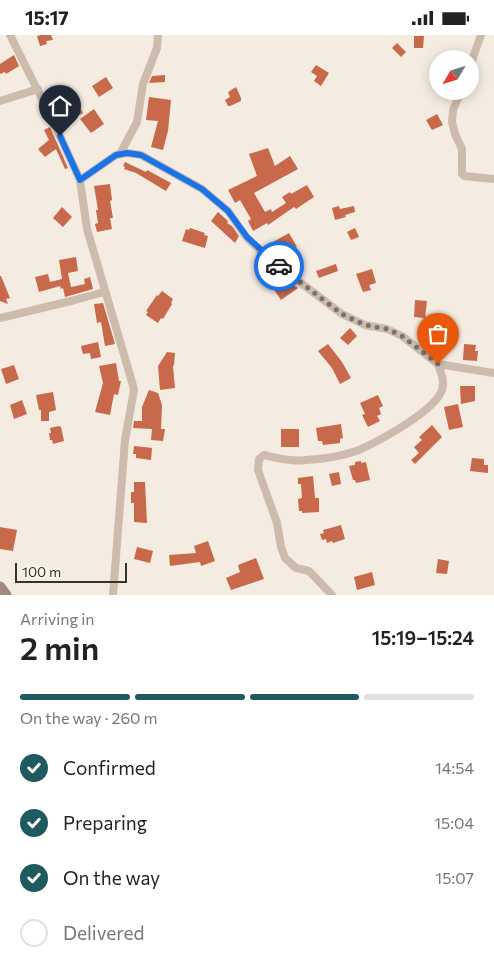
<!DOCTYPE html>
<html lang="en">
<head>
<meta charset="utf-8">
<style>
	:root { --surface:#fff; --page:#f2f2f2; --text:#222; --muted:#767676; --line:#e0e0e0; --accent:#1f5a5e }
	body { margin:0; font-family:Commissioner,sans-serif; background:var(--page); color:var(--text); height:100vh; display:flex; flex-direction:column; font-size:19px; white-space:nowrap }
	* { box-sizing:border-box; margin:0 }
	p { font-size:16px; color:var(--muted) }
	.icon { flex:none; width:28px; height:28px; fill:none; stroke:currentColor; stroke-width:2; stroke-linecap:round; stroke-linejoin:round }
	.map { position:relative; height:560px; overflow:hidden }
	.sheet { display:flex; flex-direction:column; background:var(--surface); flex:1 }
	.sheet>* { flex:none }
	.needle { width:32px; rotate:232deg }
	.buttons { position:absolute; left:429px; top:15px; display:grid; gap:10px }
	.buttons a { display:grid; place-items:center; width:50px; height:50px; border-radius:50%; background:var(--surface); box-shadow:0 2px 12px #0003; font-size:25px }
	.scale { position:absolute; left:15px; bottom:12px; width:112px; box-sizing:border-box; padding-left:5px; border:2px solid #3b302b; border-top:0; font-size:14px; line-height:18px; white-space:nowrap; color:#3b302b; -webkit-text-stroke:4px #fbf5ee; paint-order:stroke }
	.pin { position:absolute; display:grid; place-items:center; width:42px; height:42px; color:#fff; margin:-51px -21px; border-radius:50% 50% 50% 0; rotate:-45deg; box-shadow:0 0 5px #0007 }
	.pin .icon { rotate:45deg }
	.courier { position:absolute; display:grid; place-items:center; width:50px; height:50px; margin:-25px; border:4px solid #1a73e8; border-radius:50%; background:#fff; color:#222; box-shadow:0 1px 6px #0007 }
	.overview em { font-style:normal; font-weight:600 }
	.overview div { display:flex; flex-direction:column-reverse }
	.overview { display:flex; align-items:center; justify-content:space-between; height:85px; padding:0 20px }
	h1 { font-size:32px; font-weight:600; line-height:38px }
	.bar { display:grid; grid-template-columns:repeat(4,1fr); gap:8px 5px; align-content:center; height:60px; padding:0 20px }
	.bar i { height:6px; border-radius:4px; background:var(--line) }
	.bar .current { background:var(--accent) }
	.bar p { grid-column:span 4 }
	ol { padding:0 20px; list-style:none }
	li { display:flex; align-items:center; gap:15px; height:55px }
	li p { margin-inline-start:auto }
	li .icon { padding:5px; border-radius:50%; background:var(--accent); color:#fff; stroke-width:4 }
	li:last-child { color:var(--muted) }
	li i { width:28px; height:28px; border:2px solid var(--line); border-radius:50% }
	.status { display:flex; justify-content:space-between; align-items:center; height:35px; padding:0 25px; background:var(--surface); direction:ltr }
	.status svg { height:14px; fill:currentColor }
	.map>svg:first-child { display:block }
	.building { fill:#c8694b }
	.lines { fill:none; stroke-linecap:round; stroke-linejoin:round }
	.street { stroke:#cdbbac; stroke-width:8 }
	.secondary { stroke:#a18a7d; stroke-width:11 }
	.done { stroke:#7c716b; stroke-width:5; stroke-dasharray:0 9 }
	.route { stroke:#1a73e8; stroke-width:6 }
</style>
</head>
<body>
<div class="status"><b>15:17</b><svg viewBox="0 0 49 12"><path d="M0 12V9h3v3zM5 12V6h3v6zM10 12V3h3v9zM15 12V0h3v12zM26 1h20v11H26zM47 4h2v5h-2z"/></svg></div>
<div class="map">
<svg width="494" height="560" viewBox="0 0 494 560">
	<rect width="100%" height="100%" fill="#f4ebe1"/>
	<g class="building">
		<path d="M 41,0 L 51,0 L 53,5 L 46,6 L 47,9 L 40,11 L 37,1 Z"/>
		<path d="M 414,1 L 424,1 L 423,13 L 414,13 Z"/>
		<path d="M 397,8 L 406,17 L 401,22 L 392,13 Z"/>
		<path d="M 14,20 L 19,31 L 6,39 L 5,37 L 0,39 L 0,29 Z"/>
		<path d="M 316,30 L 329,38 L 321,51 L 314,46 L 317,41 L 311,37 Z"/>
		<path d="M 165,40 L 165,47 L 149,48 L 152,41 Z"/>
		<path d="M 106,42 L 113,53 L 99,62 L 92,51 Z"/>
		<path d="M 236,52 L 241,63 L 241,66 L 230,71 L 228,71 L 225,65 L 230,62 L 228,57 Z"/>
		<path d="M 71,58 L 83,78 L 64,89 L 52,70 Z"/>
		<path d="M 149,62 L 171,65 L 168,96 L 163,115 L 151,112 L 158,86 L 146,85 Z"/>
		<path d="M 94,74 L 104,89 L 91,98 L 80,84 Z"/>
		<path d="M 437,79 L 443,90 L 432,95 L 426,85 Z"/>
		<path d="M 50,92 L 68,133 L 65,134 L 56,114 L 45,122 L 38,114 L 49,105 L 44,95 Z"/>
		<path d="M 268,113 L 275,131 L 290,121 L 298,134 L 254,158 L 265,177 L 271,174 L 272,177 L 286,168 L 282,162 L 290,157 L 291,159 L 307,150 L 314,162 L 296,174 L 294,172 L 268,190 L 267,188 L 253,196 L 248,186 L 251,184 L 240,165 L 235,168 L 228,155 L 257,141 L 249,119 Z"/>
		<path d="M 125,127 L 146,137 L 147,135 L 171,148 L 166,156 L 136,138 L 124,134 L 125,132 L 123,131 Z"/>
		<path d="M 110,149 L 112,165 L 110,166 L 113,183 L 110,183 L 112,194 L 97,197 L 95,189 L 98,188 L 96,175 L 98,175 L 94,151 Z"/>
		<path d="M 339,171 L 340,174 L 354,171 L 355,177 L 345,180 L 346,182 L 335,185 L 332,173 Z"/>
		<path d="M 62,172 L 72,182 L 63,192 L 53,183 Z"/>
		<path d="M 218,177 L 228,186 L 227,188 L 232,191 L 239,201 L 235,208 L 211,186 Z"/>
		<path d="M 190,193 L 205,198 L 204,200 L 208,201 L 205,213 L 182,206 L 186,194 L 189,195 Z"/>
		<path d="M 355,193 L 359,202 L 351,205 L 347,197 Z"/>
		<path d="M 289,198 L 297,212 L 280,220 L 273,207 Z"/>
		<path d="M 76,222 L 78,236 L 68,238 L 71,252 L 85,249 L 84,244 L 90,242 L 93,254 L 65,262 L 63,253 L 61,254 L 60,251 L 39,257 L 35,242 L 48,239 L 50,247 L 62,244 L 59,225 Z"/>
		<path d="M 336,229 L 338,236 L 319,243 L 316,236 Z"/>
		<path d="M 372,234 L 376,248 L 369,250 L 371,255 L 363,257 L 356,239 Z"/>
		<path d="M 0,241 L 1,241 L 10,263 L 6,264 L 8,269 L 0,266 Z"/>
		<path d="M 283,245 L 287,251 L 291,248 L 298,253 L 281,265 L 273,253 Z"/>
		<path d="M 162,256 L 173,264 L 171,268 L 172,269 L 163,284 L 161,283 L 158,288 L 146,280 L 148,277 L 146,276 L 157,260 L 158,261 Z"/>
		<path d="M 415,265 L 427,266 L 425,283 L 414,282 Z"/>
		<path d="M 103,268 L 115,309 L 105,311 L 101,287 L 97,288 L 94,269 Z"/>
		<path d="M 350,293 L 357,301 L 348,310 L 340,303 Z"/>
		<path d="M 98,307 L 101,322 L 91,324 L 90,318 L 83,319 L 81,311 Z"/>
		<path d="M 328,309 L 342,327 L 351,343 L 340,349 L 332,333 L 318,316 Z"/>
		<path d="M 464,309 L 476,310 L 475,316 L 478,316 L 477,326 L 463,325 Z"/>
		<path d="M 167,317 L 175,318 L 174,330 L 173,331 L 175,353 L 160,355 L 158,331 Z"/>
		<path d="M 116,328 L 119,346 L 121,346 L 118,360 L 114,359 L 110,380 L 95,377 L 103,348 L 99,331 Z"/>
		<path d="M 14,330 L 19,344 L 6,349 L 1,334 Z"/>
		<path d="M 460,351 L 475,351 L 475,366 L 461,369 Z"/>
		<path d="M 149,355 L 158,358 L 162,370 L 161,394 L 165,394 L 163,406 L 151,405 L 152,394 L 133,393 L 134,386 L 142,386 L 142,372 Z"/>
		<path d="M 53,357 L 56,375 L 49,377 L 49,386 L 41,386 L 41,375 L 39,375 L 36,360 Z"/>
		<path d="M 378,360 L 383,371 L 379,373 L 381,379 L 377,381 L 380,386 L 368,392 L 362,380 L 365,379 L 360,368 Z"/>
		<path d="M 22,365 L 27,379 L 14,384 L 10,370 Z"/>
		<path d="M 458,369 L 463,392 L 449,395 L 444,372 Z"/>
		<path d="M 341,389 L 343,403 L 340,404 L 340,408 L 323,410 L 322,406 L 318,406 L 316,393 Z"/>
		<path d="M 432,390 L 442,402 L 415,429 L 411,425 L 419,418 L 414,412 L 422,405 L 419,402 Z"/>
		<path d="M 59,391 L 61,392 L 64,406 L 53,409 L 52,405 L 50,405 L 49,398 L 51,398 L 50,393 Z"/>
		<rect x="281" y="394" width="18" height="18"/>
		<path d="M 134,411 L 152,413 L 151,425 L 136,423 L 136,419 L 133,419 Z"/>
		<path d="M 472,423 L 484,424 L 484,430 L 488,430 L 488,438 L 470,436 Z"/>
		<path d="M 361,426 L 361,428 L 366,427 L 370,445 L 356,448 L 355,445 L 353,445 L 349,431 L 355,430 L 355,427 Z"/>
		<path d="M 339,437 L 341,449 L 332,451 L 329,439 Z"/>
		<path d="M 313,441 L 315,463 L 319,463 L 319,477 L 302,478 L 302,476 L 299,476 L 298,464 L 302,463 L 301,449 L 298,449 L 298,443 Z"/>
		<path d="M 134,447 L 145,447 L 147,488 L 134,487 L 134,468 L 131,468 L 131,457 L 134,457 Z"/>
		<path d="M 341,490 L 345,504 L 333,508 L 332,506 L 327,508 L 326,504 L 322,505 L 320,499 L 324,498 L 323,495 Z"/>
		<path d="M 0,492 L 17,495 L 13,516 L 0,514 Z"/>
		<path d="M 208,506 L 215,526 L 201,531 L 200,527 L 170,531 L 169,520 L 196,518 L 194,511 Z"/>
		<path d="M 137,512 L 153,516 L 150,528 L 134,524 Z"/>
		<path d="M 256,523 L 264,544 L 231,555 L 226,543 L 240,537 L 238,530 Z"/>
		<path d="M 438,524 L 449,526 L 447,539 L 436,538 Z"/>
		<path d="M 372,537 L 375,550 L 357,555 L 354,542 Z"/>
	</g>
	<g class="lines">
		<g class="street">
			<path d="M 10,0 L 54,88 L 80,145 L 87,194 L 132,347 L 134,355 L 125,405 L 113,560"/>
			<path d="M 470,31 L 481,0"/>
			<path d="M 461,56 L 453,75 L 452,87 L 455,99 L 462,114 L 462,139 L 464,141 L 494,144"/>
			<path d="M 0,66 L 38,54"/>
			<path d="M 120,119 L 137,87 L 143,49 L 157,13 L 158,0"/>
			<path d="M 80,145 L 116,120 L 127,118 L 141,120 L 202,154 L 228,176 L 247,203 L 268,223 L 342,279 L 365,290 L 387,294 L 402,301 L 438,329 L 494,338"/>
			<path d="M 0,283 L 75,265 L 104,257"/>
			<path d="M 332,560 L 309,536 L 296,533 L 285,523 L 281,512 L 277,488 L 258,435 L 259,424 L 264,420 C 277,423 292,427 306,425 C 323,424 343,421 359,415 C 379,406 435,376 442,355 C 445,346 441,338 438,329"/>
		</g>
		<path class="secondary" d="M 0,552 L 6,560"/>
	</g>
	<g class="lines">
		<path class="done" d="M 279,231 L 342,279 L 365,290 L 387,294 L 402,301 L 438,329"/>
		<path class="route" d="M 60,101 L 80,145 L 116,120 L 127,118 L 141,120 L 202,154 L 228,176 L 247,202 L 279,231"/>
	</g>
</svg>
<div class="buttons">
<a><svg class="needle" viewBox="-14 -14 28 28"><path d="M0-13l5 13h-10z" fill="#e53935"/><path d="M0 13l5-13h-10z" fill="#767676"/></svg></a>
</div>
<div class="scale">100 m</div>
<div class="pin" style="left:438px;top:329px;background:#ea580c"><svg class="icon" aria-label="bag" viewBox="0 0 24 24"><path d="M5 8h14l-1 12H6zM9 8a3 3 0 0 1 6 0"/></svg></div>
<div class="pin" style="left:60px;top:101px;background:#1f2937"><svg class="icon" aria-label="home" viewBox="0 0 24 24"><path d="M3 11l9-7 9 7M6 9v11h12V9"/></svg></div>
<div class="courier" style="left:279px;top:231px"><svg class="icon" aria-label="car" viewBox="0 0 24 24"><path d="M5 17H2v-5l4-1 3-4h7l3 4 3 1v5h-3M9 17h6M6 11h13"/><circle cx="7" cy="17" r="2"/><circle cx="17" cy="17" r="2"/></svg></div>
</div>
<section class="sheet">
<div class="overview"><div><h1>2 min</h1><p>Arriving in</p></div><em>15:19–15:24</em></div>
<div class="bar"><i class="current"></i><i class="current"></i><i class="current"></i><i></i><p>On the way · 260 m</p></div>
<ol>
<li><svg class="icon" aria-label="check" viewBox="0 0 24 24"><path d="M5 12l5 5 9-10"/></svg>Confirmed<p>14:54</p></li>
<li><svg class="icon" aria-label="check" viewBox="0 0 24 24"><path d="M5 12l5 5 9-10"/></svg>Preparing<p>15:04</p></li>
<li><svg class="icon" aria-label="check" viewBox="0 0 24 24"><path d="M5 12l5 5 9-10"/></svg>On the way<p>15:07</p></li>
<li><i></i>Delivered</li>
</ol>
</section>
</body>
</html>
